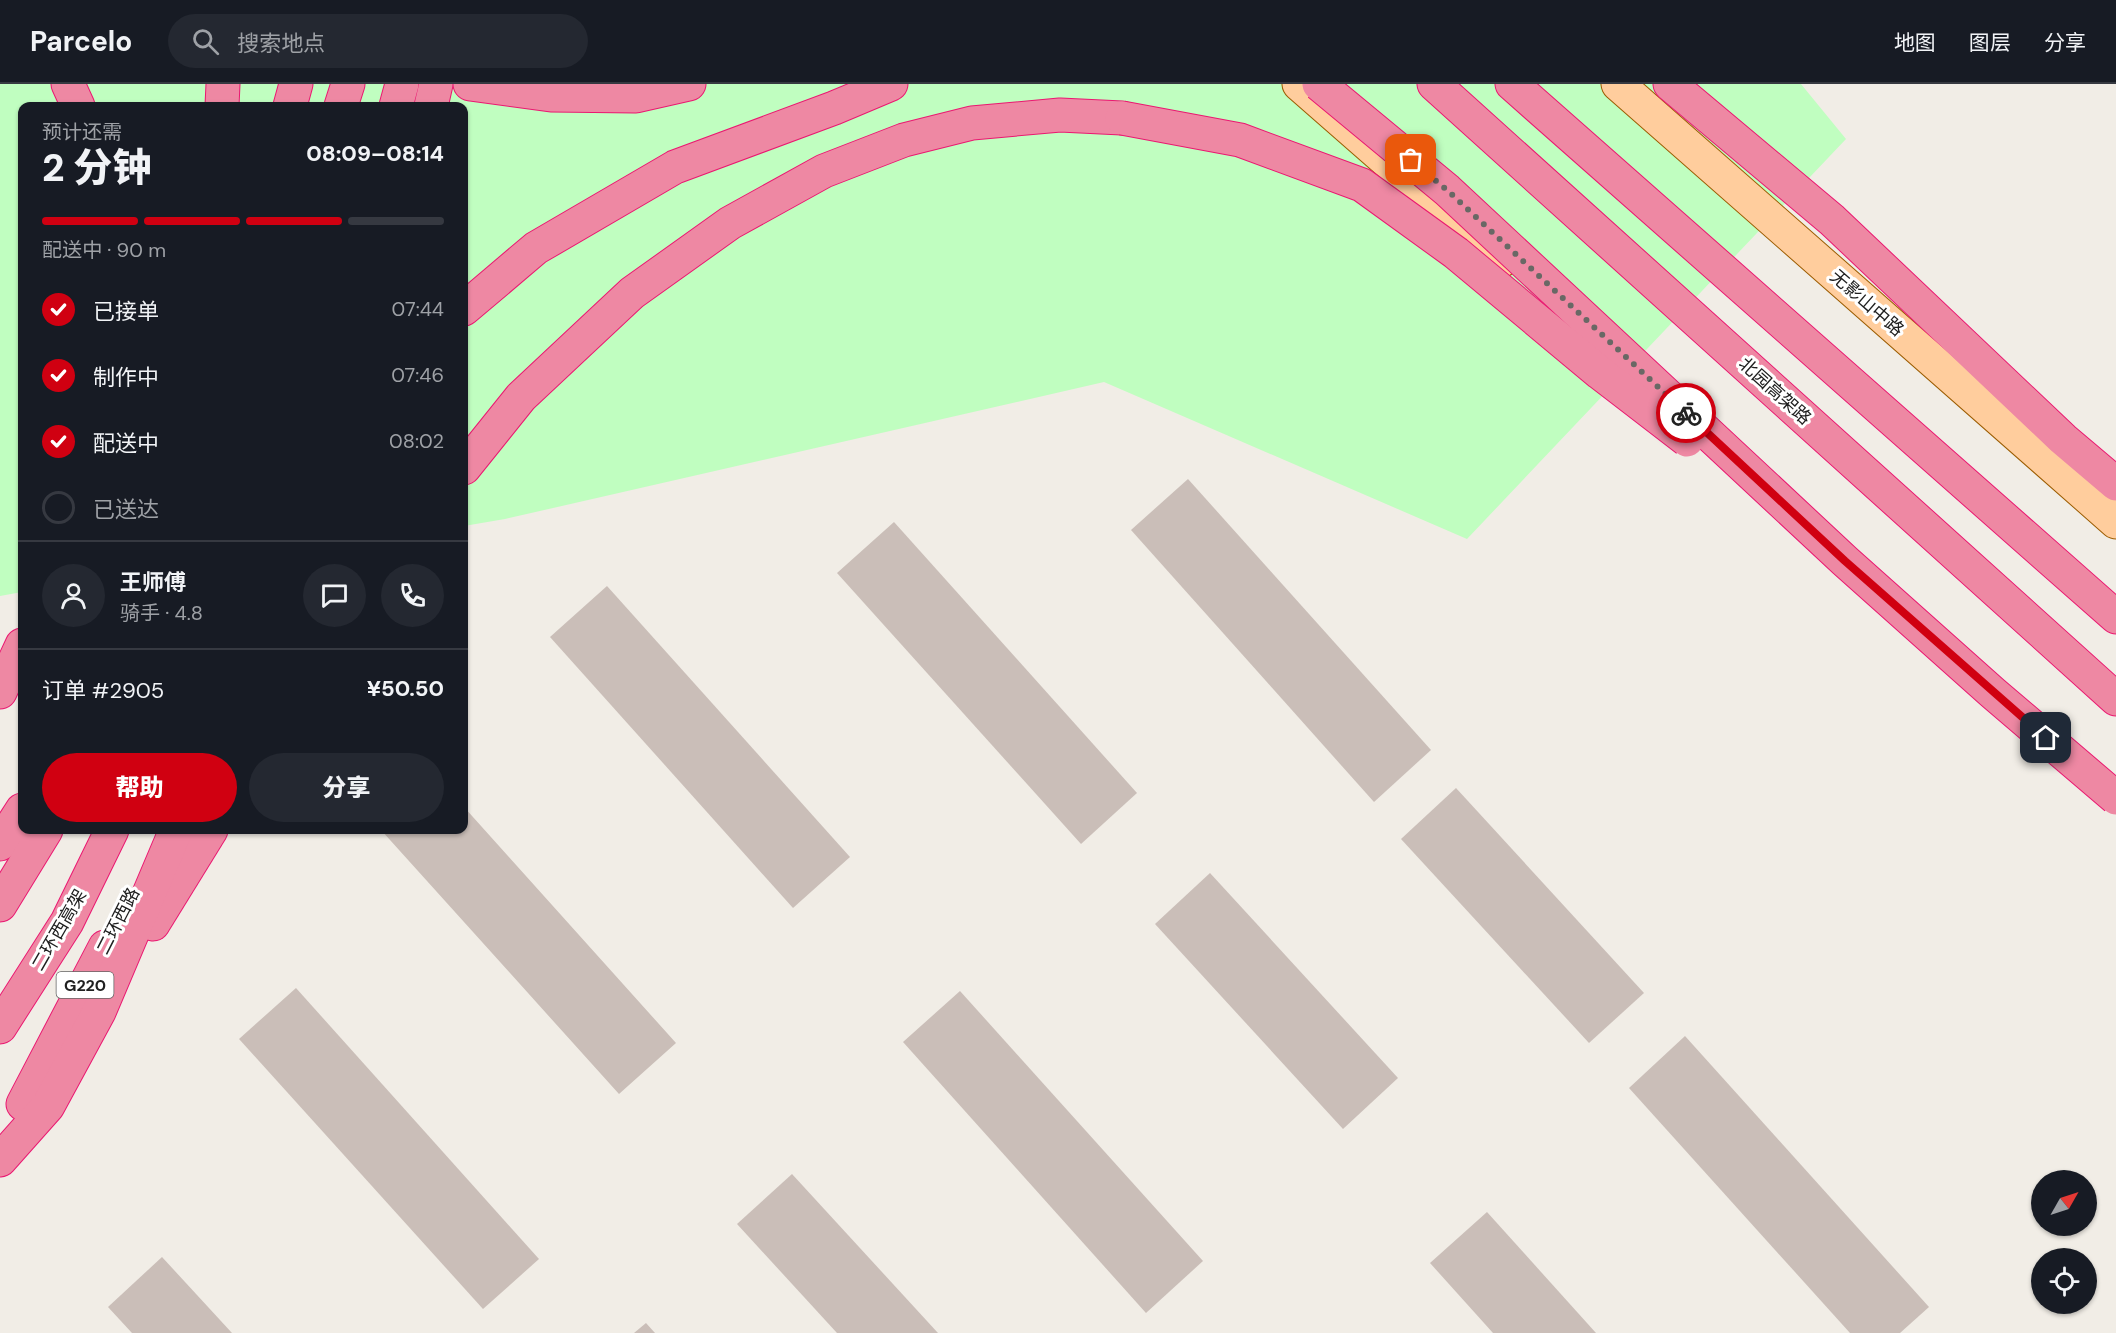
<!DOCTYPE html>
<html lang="zh">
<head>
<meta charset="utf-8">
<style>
	:root { --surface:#171b24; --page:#242831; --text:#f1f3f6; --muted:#9ea1a6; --line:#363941; --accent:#d00011 }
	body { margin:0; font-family:"DM Sans","Noto Sans SC",sans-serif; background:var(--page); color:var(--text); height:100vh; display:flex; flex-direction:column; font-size:22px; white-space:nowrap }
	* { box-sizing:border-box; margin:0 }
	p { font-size:20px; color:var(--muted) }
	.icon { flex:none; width:33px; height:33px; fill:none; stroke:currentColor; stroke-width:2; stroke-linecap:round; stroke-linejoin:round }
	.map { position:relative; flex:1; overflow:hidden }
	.panel { position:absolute; left:18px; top:18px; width:450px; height:732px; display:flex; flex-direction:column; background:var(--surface); border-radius:12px; box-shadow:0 2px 4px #0004 }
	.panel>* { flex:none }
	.needle { width:39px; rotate:51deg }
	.fabs { position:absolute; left:2031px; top:1086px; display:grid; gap:12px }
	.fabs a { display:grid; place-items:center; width:66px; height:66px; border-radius:50%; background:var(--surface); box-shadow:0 2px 4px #0004; font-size:30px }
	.pin { position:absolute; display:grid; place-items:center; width:51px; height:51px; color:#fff; margin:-26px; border-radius:12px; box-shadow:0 3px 9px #0006 }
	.courier { position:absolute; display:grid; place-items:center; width:60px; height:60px; margin:-30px; border:4px solid #d00011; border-radius:50%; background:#fff; color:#222; box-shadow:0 2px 8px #0007 }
	.overview em { font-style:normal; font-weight:800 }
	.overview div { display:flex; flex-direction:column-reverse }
	.overview { display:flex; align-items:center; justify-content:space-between; height:102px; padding:0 24px }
	h1 { font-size:39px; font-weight:800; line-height:45px }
	.bar { display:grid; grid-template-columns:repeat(4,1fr); gap:9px 6px; align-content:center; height:72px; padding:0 24px }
	.bar i { height:8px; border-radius:4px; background:var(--line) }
	.bar .selected { background:var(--accent) }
	.bar p { grid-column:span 4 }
	.line { display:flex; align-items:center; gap:15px; padding:0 24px; border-top:2px solid var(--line) }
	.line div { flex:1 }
	.round { display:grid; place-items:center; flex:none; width:63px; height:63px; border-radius:32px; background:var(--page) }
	ol { padding:0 24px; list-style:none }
	li { display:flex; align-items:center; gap:18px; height:66px }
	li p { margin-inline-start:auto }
	li .icon { padding:6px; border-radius:50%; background:var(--accent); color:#fff; stroke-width:4 }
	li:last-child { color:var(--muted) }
	li i { width:33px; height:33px; border:3px solid var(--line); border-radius:50% }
	.action { display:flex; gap:12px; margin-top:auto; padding:12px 24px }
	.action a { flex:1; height:69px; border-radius:36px; background:var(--accent); color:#fff; font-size:24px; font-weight:800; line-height:69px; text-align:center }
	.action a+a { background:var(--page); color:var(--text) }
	header { display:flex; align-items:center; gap:36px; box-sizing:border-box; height:84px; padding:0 30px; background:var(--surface); border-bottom:2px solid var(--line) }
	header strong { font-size:28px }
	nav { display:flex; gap:33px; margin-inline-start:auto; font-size:21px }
	.search { width:420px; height:54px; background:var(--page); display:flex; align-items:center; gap:15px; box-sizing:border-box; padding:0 21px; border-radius:33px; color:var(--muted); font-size:22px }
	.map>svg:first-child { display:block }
	.park { fill:#c0fec0 }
	.building { fill:#cabeb8 }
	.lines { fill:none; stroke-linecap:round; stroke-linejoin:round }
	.major-casing { stroke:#9c5c00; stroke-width:35 }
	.highway-casing { stroke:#ea1871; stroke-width:35 }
	.major { stroke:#ffcd9d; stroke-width:33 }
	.highway { stroke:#ee88a3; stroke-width:33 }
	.highway-bridge-casing { stroke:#ea1871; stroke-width:35; stroke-linecap:butt }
	.highway-bridge { stroke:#ee88a3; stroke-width:33 }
	.done { stroke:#696865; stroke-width:6; stroke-dasharray:0 10.8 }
	.route { stroke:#d00011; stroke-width:8 }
	.labels { text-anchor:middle; stroke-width:6; stroke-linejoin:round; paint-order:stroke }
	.shield { fill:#fff; stroke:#636363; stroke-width:1.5 }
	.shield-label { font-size:16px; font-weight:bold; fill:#202020 }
	.street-label { font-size:18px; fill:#202020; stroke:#fff }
</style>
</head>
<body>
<header>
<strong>Parcelo</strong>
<div class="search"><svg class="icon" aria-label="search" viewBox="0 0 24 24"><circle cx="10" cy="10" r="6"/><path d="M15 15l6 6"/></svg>搜索地点</div>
<nav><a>地图</a><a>图层</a><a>分享</a></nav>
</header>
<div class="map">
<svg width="2116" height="1249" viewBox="0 0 2116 1249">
	<rect width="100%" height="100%" fill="#f1ede6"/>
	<path class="park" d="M 0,0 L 1801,0 L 1846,55 L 1467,455 L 1104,298 L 505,435 L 464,442 L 464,22 L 22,22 L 22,508 L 0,512 Z"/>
	<g class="building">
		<path d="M 1188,395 L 1431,666 L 1374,718 L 1131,446 Z"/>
		<path d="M 894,438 L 1137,709 L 1081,760 L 837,489 Z"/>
		<path d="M 607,502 L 850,773 L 793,824 L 550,553 Z"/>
		<path d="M 1456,704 L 1644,909 L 1589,959 L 1401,755 Z"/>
		<path d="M 464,723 L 676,959 L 619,1010 L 381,746 L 464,746 Z"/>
		<path d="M 1210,789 L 1398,994 L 1343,1045 L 1155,840 Z"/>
		<path d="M 296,904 L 539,1175 L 483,1225 L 239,955 Z"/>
		<path d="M 960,907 L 1203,1177 L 1146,1229 L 903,958 Z"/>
		<path d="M 1685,952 L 1929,1223 L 1900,1249 L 1850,1249 L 1629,1004 Z"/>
		<path d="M 792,1090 L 938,1249 L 837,1249 L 737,1140 Z"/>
		<path d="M 1487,1128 L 1596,1249 L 1493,1249 L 1430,1179 Z"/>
		<path d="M 162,1173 L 232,1249 L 132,1249 L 108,1223 Z"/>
		<path d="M 646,1239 L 655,1249 L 634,1249 Z"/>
	</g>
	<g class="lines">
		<g class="major-casing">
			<g id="major">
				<path d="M 1299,0 L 1501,177"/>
				<path d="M 1618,0 L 2116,438"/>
			</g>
		</g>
		<g class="highway-casing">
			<g id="highway">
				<path d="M 68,0 L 78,22"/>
				<path d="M 470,0 L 551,11 L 636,12 L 689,0"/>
				<path d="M 1434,0 L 2116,615"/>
				<path d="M 1512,0 L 2116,533"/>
				<path d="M 1670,0 L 1832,136 L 2063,355 L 2116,400"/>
				<path d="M 222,22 L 223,0"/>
				<path d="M 290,22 L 296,0"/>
				<path d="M 341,22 L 348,0"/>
				<path d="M 396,22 L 402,0"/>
				<path d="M 431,22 L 436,0"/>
				<path d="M 464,225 L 536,164 L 675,83 L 834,24 L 891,0"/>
				<path d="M 464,384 L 521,313 L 632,209 L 730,139 L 824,87 L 904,56 L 972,39 L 1060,31 L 1122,34"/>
				<path d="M 0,608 L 22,561"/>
				<path d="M 0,760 L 22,726"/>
				<path d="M 0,821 L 46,746"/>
				<path d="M 153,840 L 211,746"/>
				<path d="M 0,943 L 67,838 L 112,746"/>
				<path d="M 23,1020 L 105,863"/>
				<path d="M 0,1076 L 48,1022 L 99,928 L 176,746"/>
			</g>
		</g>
		<use href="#major" class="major"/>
		<use href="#highway" class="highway"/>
		<g class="highway-bridge-casing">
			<g id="highway-bridge">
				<path d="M 1319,0 L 1447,106 L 1845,477 L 1993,609 L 2116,714"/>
				<path d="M 1122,34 L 1240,56 L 1362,101 L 1456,169 L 1600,289 L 1687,356"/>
			</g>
		</g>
		<use href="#highway-bridge" class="highway-bridge"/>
	</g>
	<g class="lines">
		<path class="done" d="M 1411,76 L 1447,106 L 1686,329"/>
		<path class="route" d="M 1686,329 L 1845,477 L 2046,654"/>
	</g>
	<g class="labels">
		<rect class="shield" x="56.5" y="888" width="57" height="26" rx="4.5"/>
		<g class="shield-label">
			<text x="85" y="907">G220</text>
		</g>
		<g class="street-label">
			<text transform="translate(1867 219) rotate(41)" y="6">无影山中路</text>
			<text transform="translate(1775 307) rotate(42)" y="6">北园高架路</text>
			<text transform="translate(118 837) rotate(-63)" y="6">二环西路</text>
			<text transform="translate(59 846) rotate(-60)" y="6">二环西高架</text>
		</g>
	</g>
</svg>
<div class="fabs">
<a><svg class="needle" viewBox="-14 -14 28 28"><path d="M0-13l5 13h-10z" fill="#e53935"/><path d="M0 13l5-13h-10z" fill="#9ea1a6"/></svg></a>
<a><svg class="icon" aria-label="locate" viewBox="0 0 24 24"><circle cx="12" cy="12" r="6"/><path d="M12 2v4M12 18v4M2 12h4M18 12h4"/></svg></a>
</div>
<div class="pin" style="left:1411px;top:76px;background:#ea580c"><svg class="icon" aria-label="bag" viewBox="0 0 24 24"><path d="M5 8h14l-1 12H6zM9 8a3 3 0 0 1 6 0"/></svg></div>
<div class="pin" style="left:2046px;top:654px;background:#1f2937"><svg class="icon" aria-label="home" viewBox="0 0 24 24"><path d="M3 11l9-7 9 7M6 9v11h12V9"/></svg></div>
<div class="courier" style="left:1686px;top:329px"><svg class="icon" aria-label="bike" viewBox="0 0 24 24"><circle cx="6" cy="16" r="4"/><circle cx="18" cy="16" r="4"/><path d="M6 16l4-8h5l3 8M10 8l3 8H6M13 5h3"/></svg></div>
<section class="panel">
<div class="overview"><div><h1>2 分钟</h1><p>预计还需</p></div><em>08:09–08:14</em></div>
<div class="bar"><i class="selected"></i><i class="selected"></i><i class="selected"></i><i></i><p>配送中 · 90 m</p></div>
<ol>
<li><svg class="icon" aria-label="check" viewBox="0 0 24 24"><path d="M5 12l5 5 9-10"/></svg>已接单<p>07:44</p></li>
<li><svg class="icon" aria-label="check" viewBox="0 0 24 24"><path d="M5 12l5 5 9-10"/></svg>制作中<p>07:46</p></li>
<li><svg class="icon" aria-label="check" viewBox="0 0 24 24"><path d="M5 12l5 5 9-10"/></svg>配送中<p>08:02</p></li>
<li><i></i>已送达</li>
</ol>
<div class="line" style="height:108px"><a class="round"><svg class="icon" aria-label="person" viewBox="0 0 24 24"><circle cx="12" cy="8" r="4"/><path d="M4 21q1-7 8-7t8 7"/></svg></a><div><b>王师傅</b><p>骑手 · 4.8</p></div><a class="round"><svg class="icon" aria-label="chat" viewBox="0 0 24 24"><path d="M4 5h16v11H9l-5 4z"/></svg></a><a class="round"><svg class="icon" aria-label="phone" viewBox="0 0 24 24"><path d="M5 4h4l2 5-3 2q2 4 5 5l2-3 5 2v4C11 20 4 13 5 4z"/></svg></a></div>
<div class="line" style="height:78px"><div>订单 #2905</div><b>¥50.50</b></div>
<div class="action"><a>帮助</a><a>分享</a></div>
</section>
</div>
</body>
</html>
